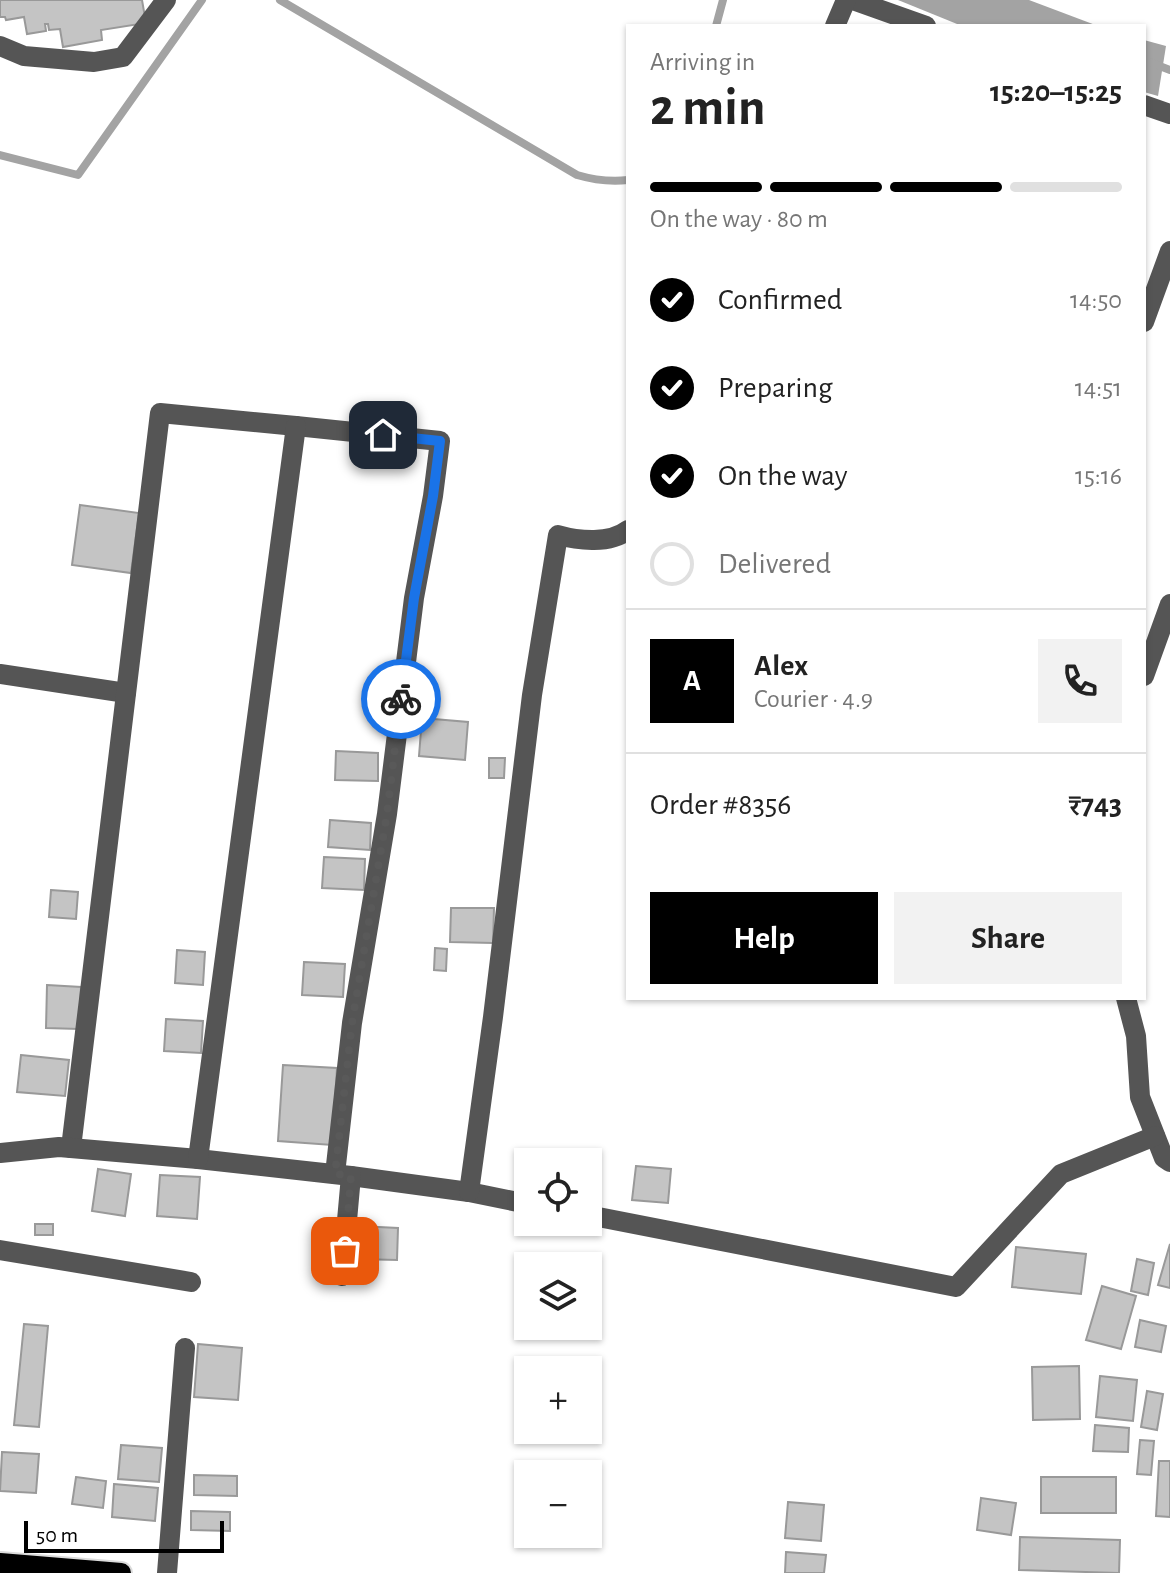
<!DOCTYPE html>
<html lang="en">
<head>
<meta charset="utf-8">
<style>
	:root { --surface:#fff; --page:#f2f2f2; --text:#222; --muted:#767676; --line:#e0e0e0; --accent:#000 }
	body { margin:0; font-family:"Alegreya Sans",sans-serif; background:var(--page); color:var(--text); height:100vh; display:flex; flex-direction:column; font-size:30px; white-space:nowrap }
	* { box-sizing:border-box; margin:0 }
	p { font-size:26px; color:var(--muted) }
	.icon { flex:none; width:44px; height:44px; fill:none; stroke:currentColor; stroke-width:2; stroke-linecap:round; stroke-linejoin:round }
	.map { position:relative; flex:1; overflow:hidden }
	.panel { position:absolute; left:626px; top:24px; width:520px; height:976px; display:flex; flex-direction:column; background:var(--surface); border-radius:0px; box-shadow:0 2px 6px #0004 }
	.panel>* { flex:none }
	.buttons { position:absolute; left:514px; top:1148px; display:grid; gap:16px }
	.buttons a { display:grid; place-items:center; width:88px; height:88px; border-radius:0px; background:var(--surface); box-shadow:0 2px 6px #0004; font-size:40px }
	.scale { position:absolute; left:24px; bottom:20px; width:200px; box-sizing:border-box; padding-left:8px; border:4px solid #000; border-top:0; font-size:22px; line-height:28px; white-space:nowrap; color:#000; -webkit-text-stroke:6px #fff; paint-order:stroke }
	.pin { position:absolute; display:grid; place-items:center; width:68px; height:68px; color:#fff; margin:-34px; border-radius:16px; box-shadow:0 4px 12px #0006 }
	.courier { position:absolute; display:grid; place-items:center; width:80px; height:80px; margin:-40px; border:6px solid #1a73e8; border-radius:50%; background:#fff; color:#222; box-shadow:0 2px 10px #0007 }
	.summary em { font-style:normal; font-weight:700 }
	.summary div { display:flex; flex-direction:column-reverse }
	.summary { display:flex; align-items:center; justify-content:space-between; height:136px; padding:0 24px }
	h1 { font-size:52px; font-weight:700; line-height:60px }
	.bar { display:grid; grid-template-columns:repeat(4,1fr); gap:12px 8px; align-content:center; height:96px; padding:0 24px }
	.bar i { height:10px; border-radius:6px; background:var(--line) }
	.bar .current { background:var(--accent) }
	.bar p { grid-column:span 4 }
	.line { display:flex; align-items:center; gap:20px; padding:0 24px; border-top:2px solid var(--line) }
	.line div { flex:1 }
	.round { display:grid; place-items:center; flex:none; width:84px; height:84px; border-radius:0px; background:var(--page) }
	ol { padding:0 24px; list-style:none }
	li { display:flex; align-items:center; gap:24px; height:88px }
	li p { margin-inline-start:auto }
	li .icon { padding:8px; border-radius:50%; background:var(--accent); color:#fff; stroke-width:4 }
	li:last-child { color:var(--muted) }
	li i { width:44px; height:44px; border:4px solid var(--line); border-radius:50% }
	.button { display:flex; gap:16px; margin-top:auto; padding:16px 24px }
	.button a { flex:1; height:92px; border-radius:0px; background:var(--accent); color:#fff; font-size:32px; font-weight:700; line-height:92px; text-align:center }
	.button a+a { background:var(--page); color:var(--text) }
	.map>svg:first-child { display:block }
	.water { fill:#a3a3a3 }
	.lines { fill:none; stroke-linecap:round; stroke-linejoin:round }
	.stream { stroke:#a3a3a3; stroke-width:8 }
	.building { fill:#c4c4c4; stroke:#999; stroke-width:2 }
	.major-casing { stroke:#dbdbdb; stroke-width:24 }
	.minor { stroke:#555; stroke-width:20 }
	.major { stroke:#000; stroke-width:20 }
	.done { stroke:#595959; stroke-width:8; stroke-dasharray:0 14.4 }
	.route { stroke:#1a73e8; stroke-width:10 }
</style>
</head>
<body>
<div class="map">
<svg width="1170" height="1573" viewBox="0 0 1170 1573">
	<rect width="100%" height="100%" fill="#fff"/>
	<g class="water">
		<path d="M 898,0 L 1029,0 L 1098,26 L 962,26 Z"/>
		<path d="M 1144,40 L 1166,46 L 1158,96 L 1144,92 Z"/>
	</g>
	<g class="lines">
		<g class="stream">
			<path d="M 280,0 L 577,175 C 594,180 609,182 628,180"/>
			<path d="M 716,26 L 723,0"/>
			<path d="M 1144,60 L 1170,70"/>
			<path d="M 0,155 L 78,175 L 202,0"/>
		</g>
	</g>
	<g class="building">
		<path d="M 0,0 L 142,0 L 146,23 L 101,30 L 102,40 L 63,47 L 60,29 L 49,30 L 48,24 L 45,24 L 46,31 L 27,34 L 24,17 L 6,20 L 5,17 L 0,17 Z"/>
		<path d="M 80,505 L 139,513 L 131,573 L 72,565 Z"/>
		<path d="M 422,718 L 468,722 L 465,760 L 419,756 Z"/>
		<path d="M 336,751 L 378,753 L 378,781 L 335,780 Z"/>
		<path d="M 489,758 L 505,758 L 504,778 L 489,778 Z"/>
		<path d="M 330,820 L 371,823 L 370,850 L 328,847 Z"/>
		<path d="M 324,857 L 365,859 L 364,890 L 322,888 Z"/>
		<path d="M 51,890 L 78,892 L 76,919 L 49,917 Z"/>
		<path d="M 451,908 L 494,908 L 493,943 L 450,942 Z"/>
		<path d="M 435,948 L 447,949 L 446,971 L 434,970 Z"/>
		<path d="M 177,950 L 205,952 L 203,985 L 175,983 Z"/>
		<path d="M 304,962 L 345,964 L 343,997 L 302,995 Z"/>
		<path d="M 47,985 L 81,987 L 79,1029 L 46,1028 Z"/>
		<path d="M 166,1019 L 203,1021 L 201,1053 L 164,1051 Z"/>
		<path d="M 21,1055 L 69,1060 L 65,1096 L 17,1092 Z"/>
		<path d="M 283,1065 L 337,1068 L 332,1145 L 278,1141 Z"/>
		<path d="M 636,1166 L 671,1169 L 668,1203 L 632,1200 Z"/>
		<path d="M 98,1169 L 131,1174 L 125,1216 L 92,1211 Z"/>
		<path d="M 160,1175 L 200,1177 L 197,1219 L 157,1216 Z"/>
		<rect x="35" y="1224" width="18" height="11"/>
		<path d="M 358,1226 L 398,1228 L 397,1260 L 357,1259 Z"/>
		<path d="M 1170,1244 L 1170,1288 L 1158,1285 Z"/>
		<path d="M 1016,1247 L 1086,1254 L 1081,1294 L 1012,1287 Z"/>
		<path d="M 1137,1259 L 1154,1263 L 1148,1295 L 1131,1291 Z"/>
		<path d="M 1102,1286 L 1136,1296 L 1121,1349 L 1086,1340 Z"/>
		<path d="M 1140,1320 L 1166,1326 L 1161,1352 L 1135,1347 Z"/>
		<path d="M 24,1324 L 48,1326 L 39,1427 L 14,1425 Z"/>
		<path d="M 198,1344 L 242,1348 L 238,1400 L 194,1397 Z"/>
		<path d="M 1079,1366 L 1080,1419 L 1033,1420 L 1032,1367 Z"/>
		<path d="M 1100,1376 L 1137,1380 L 1133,1421 L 1096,1417 Z"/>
		<path d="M 1147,1391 L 1163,1394 L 1157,1430 L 1141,1427 Z"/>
		<path d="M 1095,1425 L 1129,1428 L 1128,1452 L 1093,1451 Z"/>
		<path d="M 1140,1440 L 1154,1441 L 1151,1475 L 1137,1474 Z"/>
		<path d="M 121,1445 L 162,1448 L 159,1482 L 118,1479 Z"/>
		<path d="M 2,1452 L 39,1454 L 36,1493 L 0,1491 Z"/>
		<path d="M 1159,1461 L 1170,1461 L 1170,1517 L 1156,1516 Z"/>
		<path d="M 194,1475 L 237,1476 L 237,1496 L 194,1495 Z"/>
		<path d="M 76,1477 L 106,1481 L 103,1508 L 72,1504 Z"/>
		<rect x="1041" y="1477" width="75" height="36"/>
		<path d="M 114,1484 L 158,1488 L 155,1521 L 112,1517 Z"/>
		<path d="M 981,1498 L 1016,1503 L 1011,1535 L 977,1530 Z"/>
		<path d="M 788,1502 L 824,1505 L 821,1541 L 785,1538 Z"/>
		<path d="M 191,1511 L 230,1512 L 230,1531 L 191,1530 Z"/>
		<path d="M 1020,1537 L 1120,1540 L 1119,1573 L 1019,1570 Z"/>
		<path d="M 786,1552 L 826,1555 L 824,1573 L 785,1573 Z"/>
	</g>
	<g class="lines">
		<g class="major-casing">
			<path id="major" d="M 0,1563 L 121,1573"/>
		</g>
		<g class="minor">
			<path d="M 853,0 L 926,26"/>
			<path d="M 835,26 L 846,0"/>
			<path d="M 0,46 L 24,56 L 94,62 L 123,57 L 166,0"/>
			<path d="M 1144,105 L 1170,114"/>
			<path d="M 1144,322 L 1170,251"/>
			<path d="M 0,674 L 126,693"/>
			<path d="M 1144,676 L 1170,604"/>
			<path d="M 1126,998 L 1136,1036 L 1140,1097 L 1164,1158 L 1170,1162"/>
			<path d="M 71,1148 L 160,413 L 296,426 L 440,441 L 433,496 L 414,598 L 387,814 L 352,1023 L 335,1174"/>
			<path d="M 0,1153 L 59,1147 L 198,1159 L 351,1176 L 469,1192 L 528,1204"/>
			<path d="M 198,1159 L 296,426"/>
			<path d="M 469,1192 L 493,1017 L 532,695 L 558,535 C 579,541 610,544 628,530"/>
			<path d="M 588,1215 L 956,1287 L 1061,1174 L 1155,1136"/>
			<path d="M 0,1250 L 191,1282"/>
			<path d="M 342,1276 L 351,1176"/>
			<path d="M 167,1573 L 185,1348"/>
		</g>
		<use href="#major" class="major"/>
	</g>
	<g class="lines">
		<path class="done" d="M 345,1251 L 351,1176 L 335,1174 L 352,1023 L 387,814 L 401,699"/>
		<path class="route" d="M 383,435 L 440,441 L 433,496 L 414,598 L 401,699"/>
	</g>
</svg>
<div class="buttons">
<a><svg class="icon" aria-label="locate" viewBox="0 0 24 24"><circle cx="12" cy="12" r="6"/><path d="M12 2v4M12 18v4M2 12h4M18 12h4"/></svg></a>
<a><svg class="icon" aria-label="layers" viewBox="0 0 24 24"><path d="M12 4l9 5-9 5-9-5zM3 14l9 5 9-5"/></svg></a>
<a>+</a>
<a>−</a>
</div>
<div class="scale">50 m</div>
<div class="pin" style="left:345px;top:1251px;background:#ea580c"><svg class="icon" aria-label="bag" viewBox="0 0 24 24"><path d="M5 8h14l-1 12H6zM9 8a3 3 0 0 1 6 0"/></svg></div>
<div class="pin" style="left:383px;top:435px;background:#1f2937"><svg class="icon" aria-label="home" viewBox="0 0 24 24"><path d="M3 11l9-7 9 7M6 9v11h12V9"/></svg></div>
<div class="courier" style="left:401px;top:699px"><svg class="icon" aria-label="bike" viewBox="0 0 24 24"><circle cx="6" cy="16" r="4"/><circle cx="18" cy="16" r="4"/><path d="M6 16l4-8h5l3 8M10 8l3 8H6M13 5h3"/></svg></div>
<section class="panel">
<div class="summary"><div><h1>2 min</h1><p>Arriving in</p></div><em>15:20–15:25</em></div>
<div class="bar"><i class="current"></i><i class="current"></i><i class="current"></i><i></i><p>On the way · 80 m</p></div>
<ol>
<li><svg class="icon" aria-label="check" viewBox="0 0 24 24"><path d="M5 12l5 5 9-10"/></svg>Confirmed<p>14:50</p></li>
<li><svg class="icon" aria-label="check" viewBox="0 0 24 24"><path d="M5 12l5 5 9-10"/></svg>Preparing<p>14:51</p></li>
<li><svg class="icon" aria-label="check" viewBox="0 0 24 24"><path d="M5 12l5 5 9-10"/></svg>On the way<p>15:16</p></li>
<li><i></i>Delivered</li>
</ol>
<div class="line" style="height:144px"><b class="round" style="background:var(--accent);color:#fff">A</b><div><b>Alex</b><p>Courier · 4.9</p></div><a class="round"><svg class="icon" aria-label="phone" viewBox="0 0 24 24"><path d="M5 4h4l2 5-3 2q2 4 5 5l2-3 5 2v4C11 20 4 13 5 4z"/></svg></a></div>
<div class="line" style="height:104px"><div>Order #8356</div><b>₹743</b></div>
<div class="button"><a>Help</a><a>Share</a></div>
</section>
</div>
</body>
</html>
